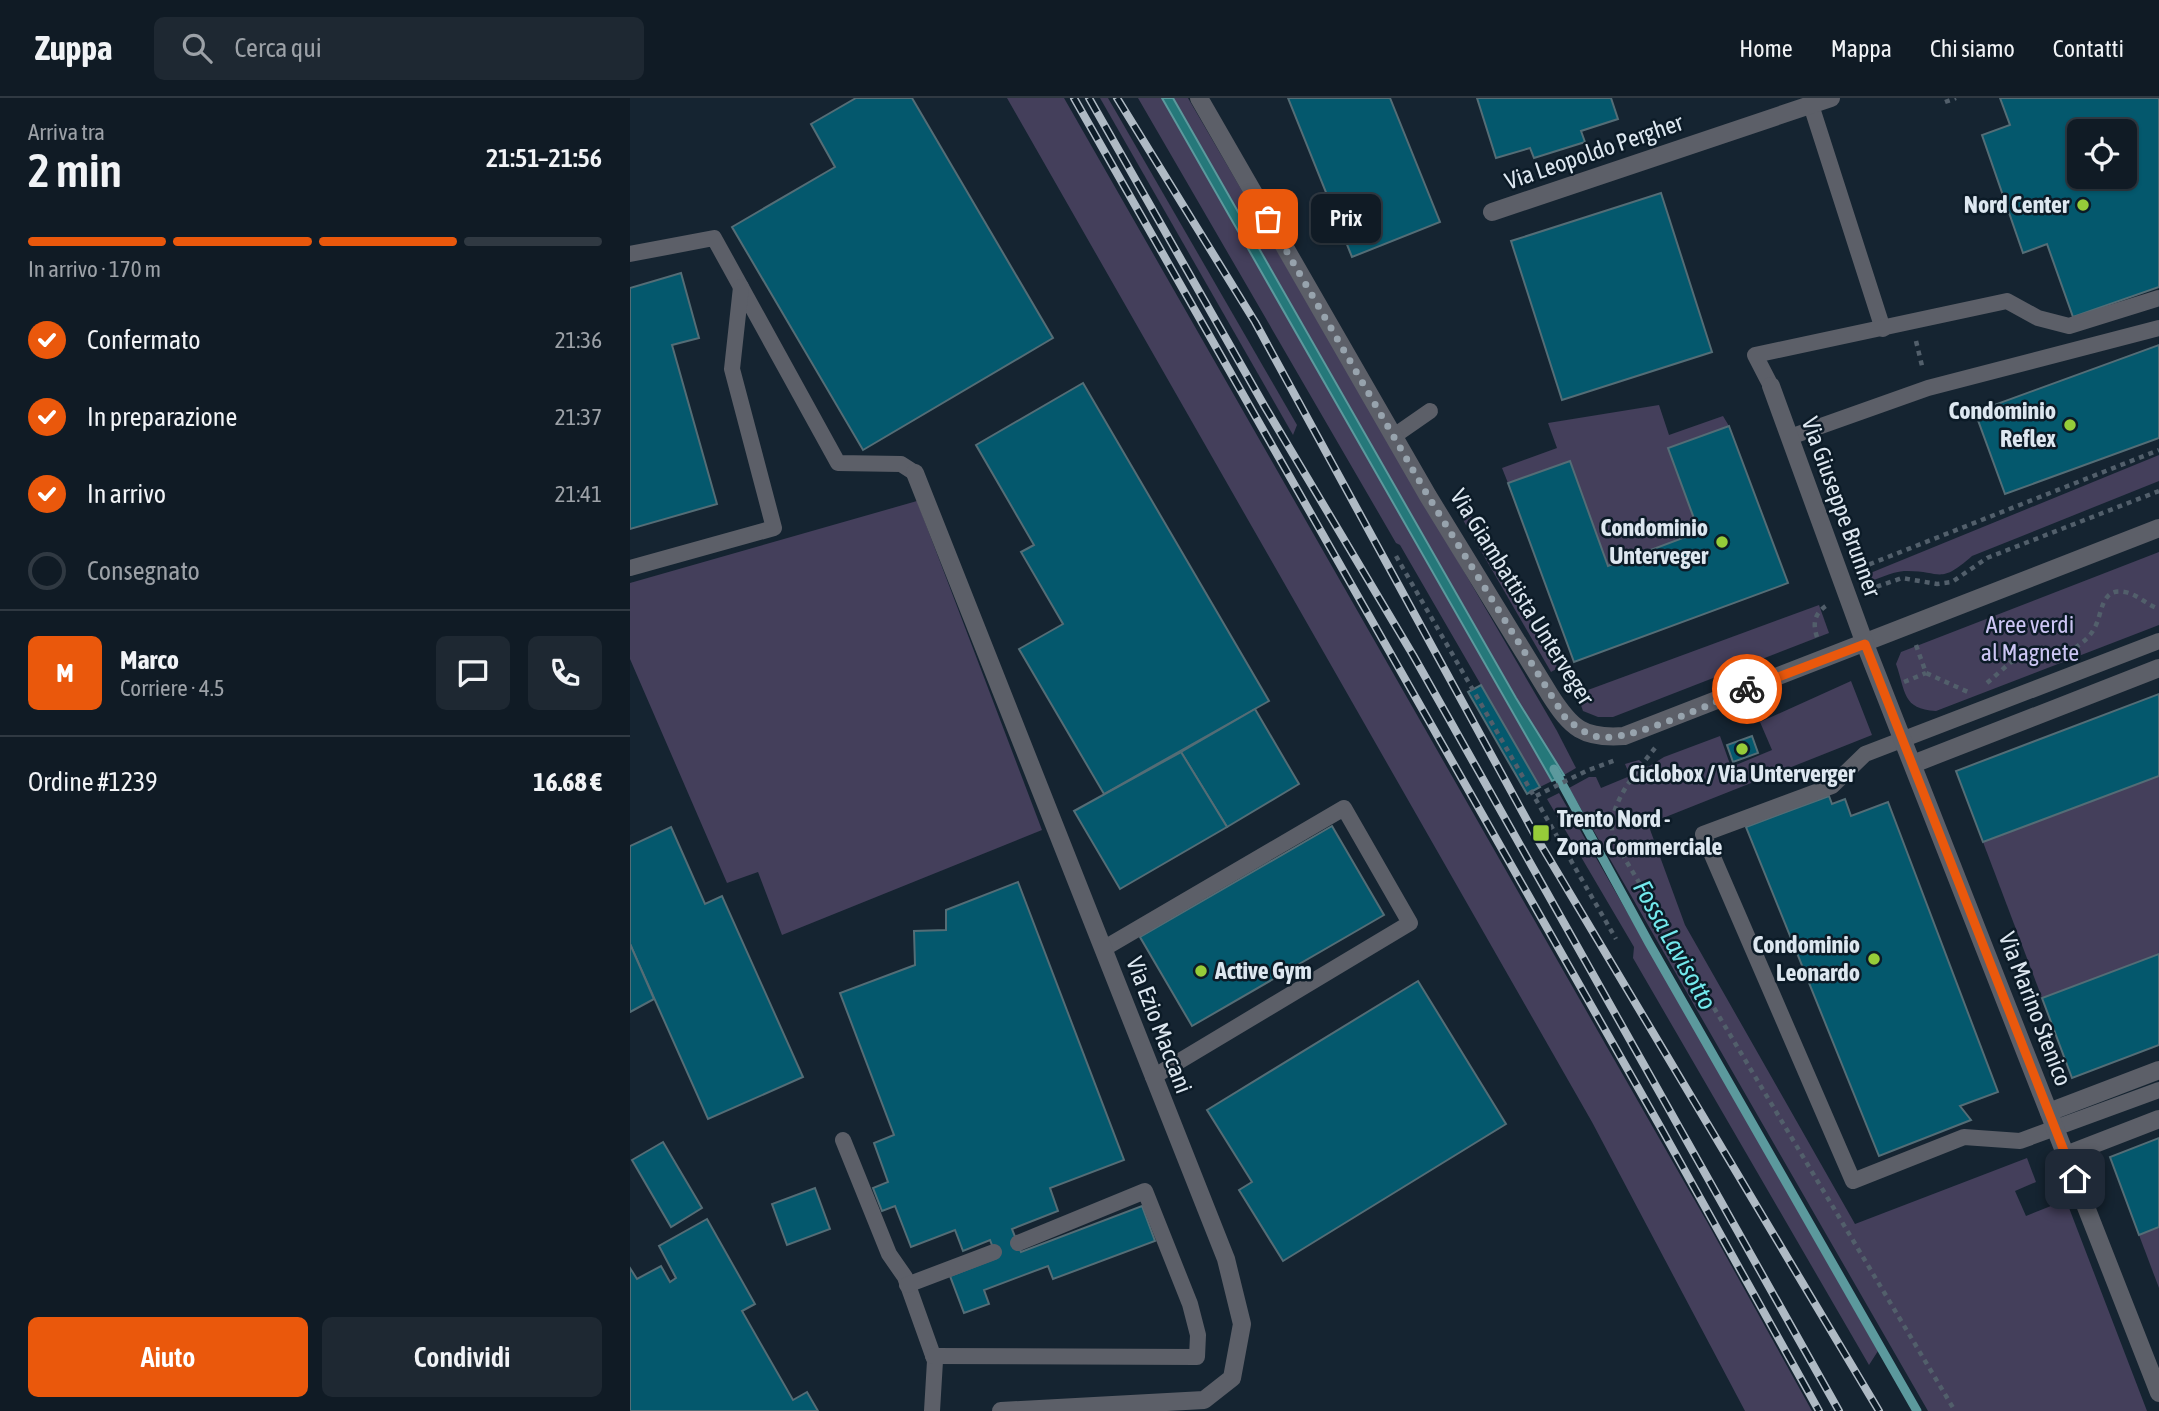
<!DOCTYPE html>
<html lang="it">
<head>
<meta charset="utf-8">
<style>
	:root { --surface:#101b25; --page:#1e2832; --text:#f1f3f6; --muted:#9ca1a7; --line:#303942; --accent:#ea580c }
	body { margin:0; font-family:"Asap Condensed",sans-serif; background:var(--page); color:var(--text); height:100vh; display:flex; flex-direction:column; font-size:26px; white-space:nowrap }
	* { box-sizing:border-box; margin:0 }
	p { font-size:23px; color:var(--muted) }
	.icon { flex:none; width:38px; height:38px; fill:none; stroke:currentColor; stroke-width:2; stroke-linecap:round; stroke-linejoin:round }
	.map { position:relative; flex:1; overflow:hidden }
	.sheet { display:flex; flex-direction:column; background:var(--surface); width:630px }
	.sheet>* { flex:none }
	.controls { position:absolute; left:1437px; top:21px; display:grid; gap:14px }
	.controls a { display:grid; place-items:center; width:70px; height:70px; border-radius:10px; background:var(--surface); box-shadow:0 2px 5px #0004,0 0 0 2px var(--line); font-size:35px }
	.pin { position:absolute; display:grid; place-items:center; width:60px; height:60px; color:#fff; margin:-30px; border-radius:14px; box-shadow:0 4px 10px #0006 }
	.courier { position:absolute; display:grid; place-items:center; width:70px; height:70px; margin:-35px; border:5px solid #ea580c; border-radius:50%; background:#fff; color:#222; box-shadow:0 2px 9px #0007 }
	.bubble { position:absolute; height:49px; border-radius:10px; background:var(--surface); box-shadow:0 2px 5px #0004,0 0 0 2px var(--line); font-size:23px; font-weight:600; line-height:49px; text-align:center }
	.head em { font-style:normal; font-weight:600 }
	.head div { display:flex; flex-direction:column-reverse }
	.head { display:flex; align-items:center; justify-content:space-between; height:119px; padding:0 28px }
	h1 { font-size:46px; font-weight:600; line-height:52px }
	.bar { display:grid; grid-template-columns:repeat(4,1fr); gap:10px 7px; align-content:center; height:84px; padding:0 28px }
	.bar i { height:9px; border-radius:5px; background:var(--line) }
	.bar .current { background:var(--accent) }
	.bar p { grid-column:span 4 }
	.line { display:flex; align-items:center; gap:18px; padding:0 28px; border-top:2px solid var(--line) }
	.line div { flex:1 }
	.round { display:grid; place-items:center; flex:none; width:74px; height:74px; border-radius:10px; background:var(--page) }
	ol { padding:0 28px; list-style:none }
	li { display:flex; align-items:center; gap:21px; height:77px }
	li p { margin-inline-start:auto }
	li .icon { padding:7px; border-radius:50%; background:var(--accent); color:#fff; stroke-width:4 }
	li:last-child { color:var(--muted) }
	li i { width:38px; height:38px; border:4px solid var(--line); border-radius:50% }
	.button { display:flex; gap:14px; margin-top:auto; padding:14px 28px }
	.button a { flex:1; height:80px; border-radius:10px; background:var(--accent); color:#fff; font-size:28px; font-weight:600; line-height:80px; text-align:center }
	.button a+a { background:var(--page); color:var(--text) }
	header { display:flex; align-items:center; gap:42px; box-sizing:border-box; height:98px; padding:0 35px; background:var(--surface); border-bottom:2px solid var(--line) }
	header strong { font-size:33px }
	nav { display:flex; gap:38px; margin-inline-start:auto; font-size:24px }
	.search { width:490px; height:63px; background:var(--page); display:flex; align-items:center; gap:18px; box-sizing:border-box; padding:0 24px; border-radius:10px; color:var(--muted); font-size:26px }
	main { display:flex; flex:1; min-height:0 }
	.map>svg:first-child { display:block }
	.green { fill:#443f5b }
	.water { fill:#25787a; stroke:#5c999d; stroke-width:2 }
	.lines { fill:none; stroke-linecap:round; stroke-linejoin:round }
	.stream { stroke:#5c999d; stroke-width:9 }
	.building { fill:#04586d; stroke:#546d76; stroke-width:2; fill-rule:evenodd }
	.path { stroke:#525f6b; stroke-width:4.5; stroke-dasharray:5 5; stroke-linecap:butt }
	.service { stroke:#5c5f68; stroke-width:16 }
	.pedestrian { stroke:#5c5f68; stroke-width:18 }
	.minor { stroke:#5c5f68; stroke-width:18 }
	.rail-casing { stroke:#afbac4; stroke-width:8 }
	.rail { stroke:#0c1b27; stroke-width:5; stroke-dasharray:16; stroke-linecap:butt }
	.done { stroke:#97a3ad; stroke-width:7; stroke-dasharray:0 12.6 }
	.route { stroke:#ea580c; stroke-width:9 }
	.poi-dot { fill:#96cc39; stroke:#0c1b27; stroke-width:2.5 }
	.labels { text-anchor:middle; stroke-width:5; stroke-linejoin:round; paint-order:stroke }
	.street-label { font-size:24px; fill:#dde7f0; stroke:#0c1b27 }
	.poi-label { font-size:24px; font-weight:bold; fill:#dde7f0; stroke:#0c1b27; text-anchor:end }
	.park-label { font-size:24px; fill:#cdc6f4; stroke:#0c1b27 }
	.water-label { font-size:26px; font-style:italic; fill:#73e9ed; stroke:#0c1b27 }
</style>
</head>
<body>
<header>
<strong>Zuppa</strong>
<div class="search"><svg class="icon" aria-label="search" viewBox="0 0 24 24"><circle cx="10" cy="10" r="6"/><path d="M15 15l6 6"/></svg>Cerca qui</div>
<nav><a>Home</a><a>Mappa</a><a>Chi siamo</a><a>Contatti</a></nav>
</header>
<main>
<section class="sheet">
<div class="head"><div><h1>2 min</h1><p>Arriva tra</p></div><em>21:51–21:56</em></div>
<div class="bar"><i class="current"></i><i class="current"></i><i class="current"></i><i></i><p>In arrivo · 170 m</p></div>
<ol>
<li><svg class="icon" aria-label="check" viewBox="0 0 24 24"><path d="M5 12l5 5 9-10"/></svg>Confermato<p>21:36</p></li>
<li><svg class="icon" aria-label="check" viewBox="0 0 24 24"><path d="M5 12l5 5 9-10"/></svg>In preparazione<p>21:37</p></li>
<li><svg class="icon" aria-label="check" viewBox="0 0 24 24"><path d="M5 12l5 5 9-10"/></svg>In arrivo<p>21:41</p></li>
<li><i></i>Consegnato</li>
</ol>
<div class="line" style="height:126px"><b class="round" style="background:var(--accent);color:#fff">M</b><div><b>Marco</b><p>Corriere · 4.5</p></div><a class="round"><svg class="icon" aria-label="chat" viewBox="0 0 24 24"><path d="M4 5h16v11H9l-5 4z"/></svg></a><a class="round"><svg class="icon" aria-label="phone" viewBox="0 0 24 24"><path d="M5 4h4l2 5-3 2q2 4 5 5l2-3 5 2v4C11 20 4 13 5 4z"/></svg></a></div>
<div class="line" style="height:91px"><div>Ordine #1239</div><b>16.68 €</b></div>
<div class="button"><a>Aiuto</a><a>Condividi</a></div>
</section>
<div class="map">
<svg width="1529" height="1313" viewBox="0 0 1529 1313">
	<rect width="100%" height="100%" fill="#152431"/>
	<g class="green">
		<path d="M 377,0 L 434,0 L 1076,1122 L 1182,1313 L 1115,1313 L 962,1024 Z"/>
		<path d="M 470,0 L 478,0 L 667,327 L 663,337 Z"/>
		<path d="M 508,0 L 532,0 L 922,683 L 910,689 L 770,447 L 766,445 Z"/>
		<path d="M 543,0 L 558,0 L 927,633 L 946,670 L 934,677 L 886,600 Z"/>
		<path d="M 1029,307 L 1039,337 L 1093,318 L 1099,328 L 1038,350 L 1069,434 L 978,468 L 940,363 L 878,385 L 872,370 L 927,350 L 918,325 Z"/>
		<path d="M 1529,357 L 1529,383 L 1342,458 C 1308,488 1312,472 1274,473 C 1261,474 1248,481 1236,485 L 1233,478 Z"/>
		<path d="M 287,403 L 412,732 L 152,837 L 128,774 L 97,785 L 0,561 L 0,485 Z"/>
		<path d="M 833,404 L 928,570 L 921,574 L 825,408 Z"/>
		<path d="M 1529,454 L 1529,527 L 1306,613 C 1272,611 1276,594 1266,566 L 1271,554 Z"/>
		<path d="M 1189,507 L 1199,535 L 983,619 L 968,619 L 953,613 L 947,596 Z"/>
		<path d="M 1221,583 L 1242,637 L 1018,726 L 1055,827 L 1225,1126 L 1397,1060 L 1406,1084 L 1385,1093 L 1396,1118 L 1436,1102 L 1517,1313 L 1298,1313 L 939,690 L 959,679 L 966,679 L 971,690 L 1000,678 L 995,666 L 1009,662 L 1018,669 L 1034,659 L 1090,638 L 1101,669 L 1142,652 L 1130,624 Z"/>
		<path d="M 1529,678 L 1529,856 L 1412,900 L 1353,744 Z"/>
		<path d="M 929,695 L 1248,1253 L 1239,1267 L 1003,860 L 1004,849 L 917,701 Z"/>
		<path d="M 1529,1129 L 1529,1190 L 1509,1137 Z"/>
	</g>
	<path class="water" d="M 532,0 L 543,0 L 886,600 L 934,677 L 922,683 Z"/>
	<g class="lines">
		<path class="stream" d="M 924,671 L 1019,845 L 1287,1313"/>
	</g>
	<g class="building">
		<path d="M 226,0 L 282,0 L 423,240 L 233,352 L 102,129 L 205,69 L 181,26 Z"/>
		<path d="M 658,0 L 760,0 L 810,124 L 722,159 Z"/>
		<path d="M 847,0 L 981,0 L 988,21 L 951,33 L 955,44 L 904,60 L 900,50 L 866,60 Z"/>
		<path d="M 1370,0 L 1529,0 L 1529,189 L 1443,219 L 1417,146 L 1393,155 L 1352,37 L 1380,27 ZM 1449,33 L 1494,33 L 1494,79 L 1449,79 Z"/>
		<path d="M 1031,95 L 1082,254 L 932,302 L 881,143 Z"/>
		<path d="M 51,175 L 69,240 L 42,247 L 87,406 L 0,431 L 0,190 Z"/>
		<path d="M 1529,247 L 1529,340 L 1375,396 L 1345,314 Z"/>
		<path d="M 453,285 L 639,603 L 474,696 L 389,551 L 433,526 L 391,454 L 404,447 L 346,347 Z"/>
		<path d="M 1099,328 L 1158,485 L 944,564 L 878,385 L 940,363 L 978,468 L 1069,434 L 1038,350 Z"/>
		<path d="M 851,587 L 910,689 L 897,696 L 838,594 Z"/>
		<path d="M 1529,596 L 1529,678 L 1353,744 L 1326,673 Z"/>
		<path d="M 625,611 L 669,686 L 597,729 L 551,654 Z"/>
		<path d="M 1122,638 L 1128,655 L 1103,664 L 1097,647 Z"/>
		<path d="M 551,654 L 597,729 L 490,791 L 444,713 Z"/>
		<path d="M 1199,698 L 1202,706 L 1215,701 L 1221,718 L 1258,704 L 1368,994 L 1330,1008 L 1341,1022 L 1249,1058 L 1116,729 Z"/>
		<path d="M 702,728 L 754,817 L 562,928 L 510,839 Z"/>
		<path d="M 41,729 L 75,806 L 92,798 L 173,979 L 78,1021 L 0,846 L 0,748 Z"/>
		<path d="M 388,784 L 494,1062 L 420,1090 L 428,1113 L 382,1131 L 391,1154 L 512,1108 L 525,1143 L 423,1181 L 418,1168 L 354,1192 L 359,1206 L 334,1215 L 320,1178 L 367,1160 L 360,1142 L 333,1153 L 325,1132 L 281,1149 L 265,1108 L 252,1113 L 243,1090 L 258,1084 L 244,1045 L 264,1037 L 210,895 L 285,867 L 284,833 L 316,832 L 316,812 Z"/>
		<path d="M 0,846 L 24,901 L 0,914 Z"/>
		<path d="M 1529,856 L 1529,947 L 1442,980 L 1412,900 Z"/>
		<path d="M 788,883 L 876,1026 L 653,1163 L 609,1092 L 622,1084 L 577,1012 Z"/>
		<path d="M 1529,1040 L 1529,1129 L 1509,1137 L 1480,1059 Z"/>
		<path d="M 33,1044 L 72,1110 L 41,1129 L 2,1062 Z"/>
		<path d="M 185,1090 L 200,1131 L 157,1147 L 142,1106 Z"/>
		<path d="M 77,1121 L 125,1206 L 112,1213 L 163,1302 L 177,1294 L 188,1313 L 0,1313 L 0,1170 L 7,1181 L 31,1168 L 40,1184 L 46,1180 L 29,1148 Z"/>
	</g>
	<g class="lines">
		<g class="path">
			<path d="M 1315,4 L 1326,0"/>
			<path d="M 1286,243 L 1293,272"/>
			<path d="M 766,458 L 986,841"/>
			<path d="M 1230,470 L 1529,352"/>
			<path d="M 1237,492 L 1272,480 L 1307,486 L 1322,484 L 1357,460 L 1529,393"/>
			<path d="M 1187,539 C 1182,524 1185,514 1199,506"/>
			<path d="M 1286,547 L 1296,575 L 1338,594"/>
			<path d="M 1445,550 C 1453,544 1459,540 1464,531 C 1473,516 1470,489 1495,494 C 1507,496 1517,507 1529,511"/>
			<path d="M 1274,584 L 1296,575"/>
			<path d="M 1357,585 L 1381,564 L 1430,555"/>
			<path d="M 1025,650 C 1009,670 980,704 982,731 C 982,740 991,753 995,761 L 1325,1313"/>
			<path d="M 906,698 L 956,673 L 986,662"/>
		</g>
		<g class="service">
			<path d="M 1181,7 L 1253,231"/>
			<path d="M 0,156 L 84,140 L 208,365 L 271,366 L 285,375"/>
			<path d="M 1141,288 L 1125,257 L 1377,203 L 1408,220 L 1439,228 L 1529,200"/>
			<path d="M 764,338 L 800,313"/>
			<path d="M 1160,339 L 1298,290 L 1529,230"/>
			<path d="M 0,470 L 144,430 L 102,271 L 111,189"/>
			<path d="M 1529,543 L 1235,656 L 1202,688 L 1073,736 L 1223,1083 L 1334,1039 L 1390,1043 L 1529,992"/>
			<path d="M 473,851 L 714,710 L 780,825 L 523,979"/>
			<path d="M 213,1042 L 259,1156 L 275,1179 L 305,1263 L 302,1313"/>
			<path d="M 277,1187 L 364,1154"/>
			<path d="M 303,1258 L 567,1259 L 568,1237 L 560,1206 L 515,1093 L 388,1145"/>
		</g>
		<g class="pedestrian">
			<path d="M 1283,666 L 1529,570"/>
			<path d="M 1419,1014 L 1529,972"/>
			<path d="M 1436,1057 L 1529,1021"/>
		</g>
		<g class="minor">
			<path d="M 569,0 L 798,398 L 920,597 C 941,630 953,641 994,638 L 1529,430"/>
			<path d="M 862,114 L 1201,0"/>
			<path d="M 1141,288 L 1235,546 L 1529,1295"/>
			<path d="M 285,375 L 596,1161 L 612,1226 L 602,1280 L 574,1302 L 371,1313"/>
		</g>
		<g class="rail-casing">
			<g id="rail">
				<path d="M 444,0 L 1031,1030 L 1189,1313"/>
				<path d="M 459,0 L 635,309 L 783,557 L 1209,1313"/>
				<path d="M 487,0 L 625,224 L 905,737 L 1249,1313"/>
			</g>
		</g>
		<use href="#rail" class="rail"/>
	</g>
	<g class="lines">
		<path class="done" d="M 638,121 L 798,398 L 936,621 C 946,628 956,637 969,639 C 1000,644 1084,604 1117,591"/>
		<path class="route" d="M 1117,591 L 1235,546 L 1445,1081"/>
	</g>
	<g class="poi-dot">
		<circle cx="1453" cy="107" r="7"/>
		<circle cx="1440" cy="327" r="7"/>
		<circle cx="1092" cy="444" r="7"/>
		<circle cx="1112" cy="651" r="7"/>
		<rect x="902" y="726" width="18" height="18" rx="3.5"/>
		<circle cx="1244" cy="861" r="7"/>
		<circle cx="571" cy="873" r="7"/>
	</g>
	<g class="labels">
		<g class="street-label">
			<text transform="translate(964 54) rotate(-19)" y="8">Via Leopoldo Pergher</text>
			<text transform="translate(1211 409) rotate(70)" y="8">Via Giuseppe Brunner</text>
			<text transform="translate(892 499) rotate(58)" y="8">Via Giambattista Unterveger</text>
			<text transform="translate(1405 911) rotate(69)" y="8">Via Marino Stenico</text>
			<text transform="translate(529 927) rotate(69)" y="8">Via Ezio Maccani</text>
		</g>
		<g class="poi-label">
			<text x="1439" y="115">Nord Center</text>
			<text x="1426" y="321">Condominio<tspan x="1426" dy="28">Reflex</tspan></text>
			<text x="1078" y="438">Condominio<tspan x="1078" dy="28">Unterveger</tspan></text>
			<text x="1112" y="684" text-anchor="middle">Ciclobox / Via Unterverger</text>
			<text x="927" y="729" text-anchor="start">Trento Nord -<tspan x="927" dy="28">Zona Commerciale</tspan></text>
			<text x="1230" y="855">Condominio<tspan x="1230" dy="28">Leonardo</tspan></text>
			<text x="585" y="881" text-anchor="start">Active Gym</text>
		</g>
		<g class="park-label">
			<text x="1400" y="535">Aree verdi<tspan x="1400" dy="28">al Magnete</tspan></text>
		</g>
		<g class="water-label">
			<text transform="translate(1045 847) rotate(61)" y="9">Fossa Lavisotto</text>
		</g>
	</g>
</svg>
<div class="controls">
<a><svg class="icon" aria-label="locate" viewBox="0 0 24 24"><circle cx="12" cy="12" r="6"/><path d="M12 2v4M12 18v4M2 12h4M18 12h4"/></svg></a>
</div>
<div class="pin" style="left:638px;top:121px;background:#ea580c"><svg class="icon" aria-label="bag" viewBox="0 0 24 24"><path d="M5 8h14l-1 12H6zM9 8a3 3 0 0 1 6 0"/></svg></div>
<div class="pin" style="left:1445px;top:1081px;background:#1f2937"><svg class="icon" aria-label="home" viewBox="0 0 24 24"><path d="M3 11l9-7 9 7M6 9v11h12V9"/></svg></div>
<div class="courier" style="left:1117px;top:591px"><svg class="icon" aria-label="bike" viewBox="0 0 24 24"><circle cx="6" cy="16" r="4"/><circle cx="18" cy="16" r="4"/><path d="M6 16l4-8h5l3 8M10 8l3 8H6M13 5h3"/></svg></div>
<div class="bubble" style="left:681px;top:96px;width:70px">Prix</div>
</div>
</main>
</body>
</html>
